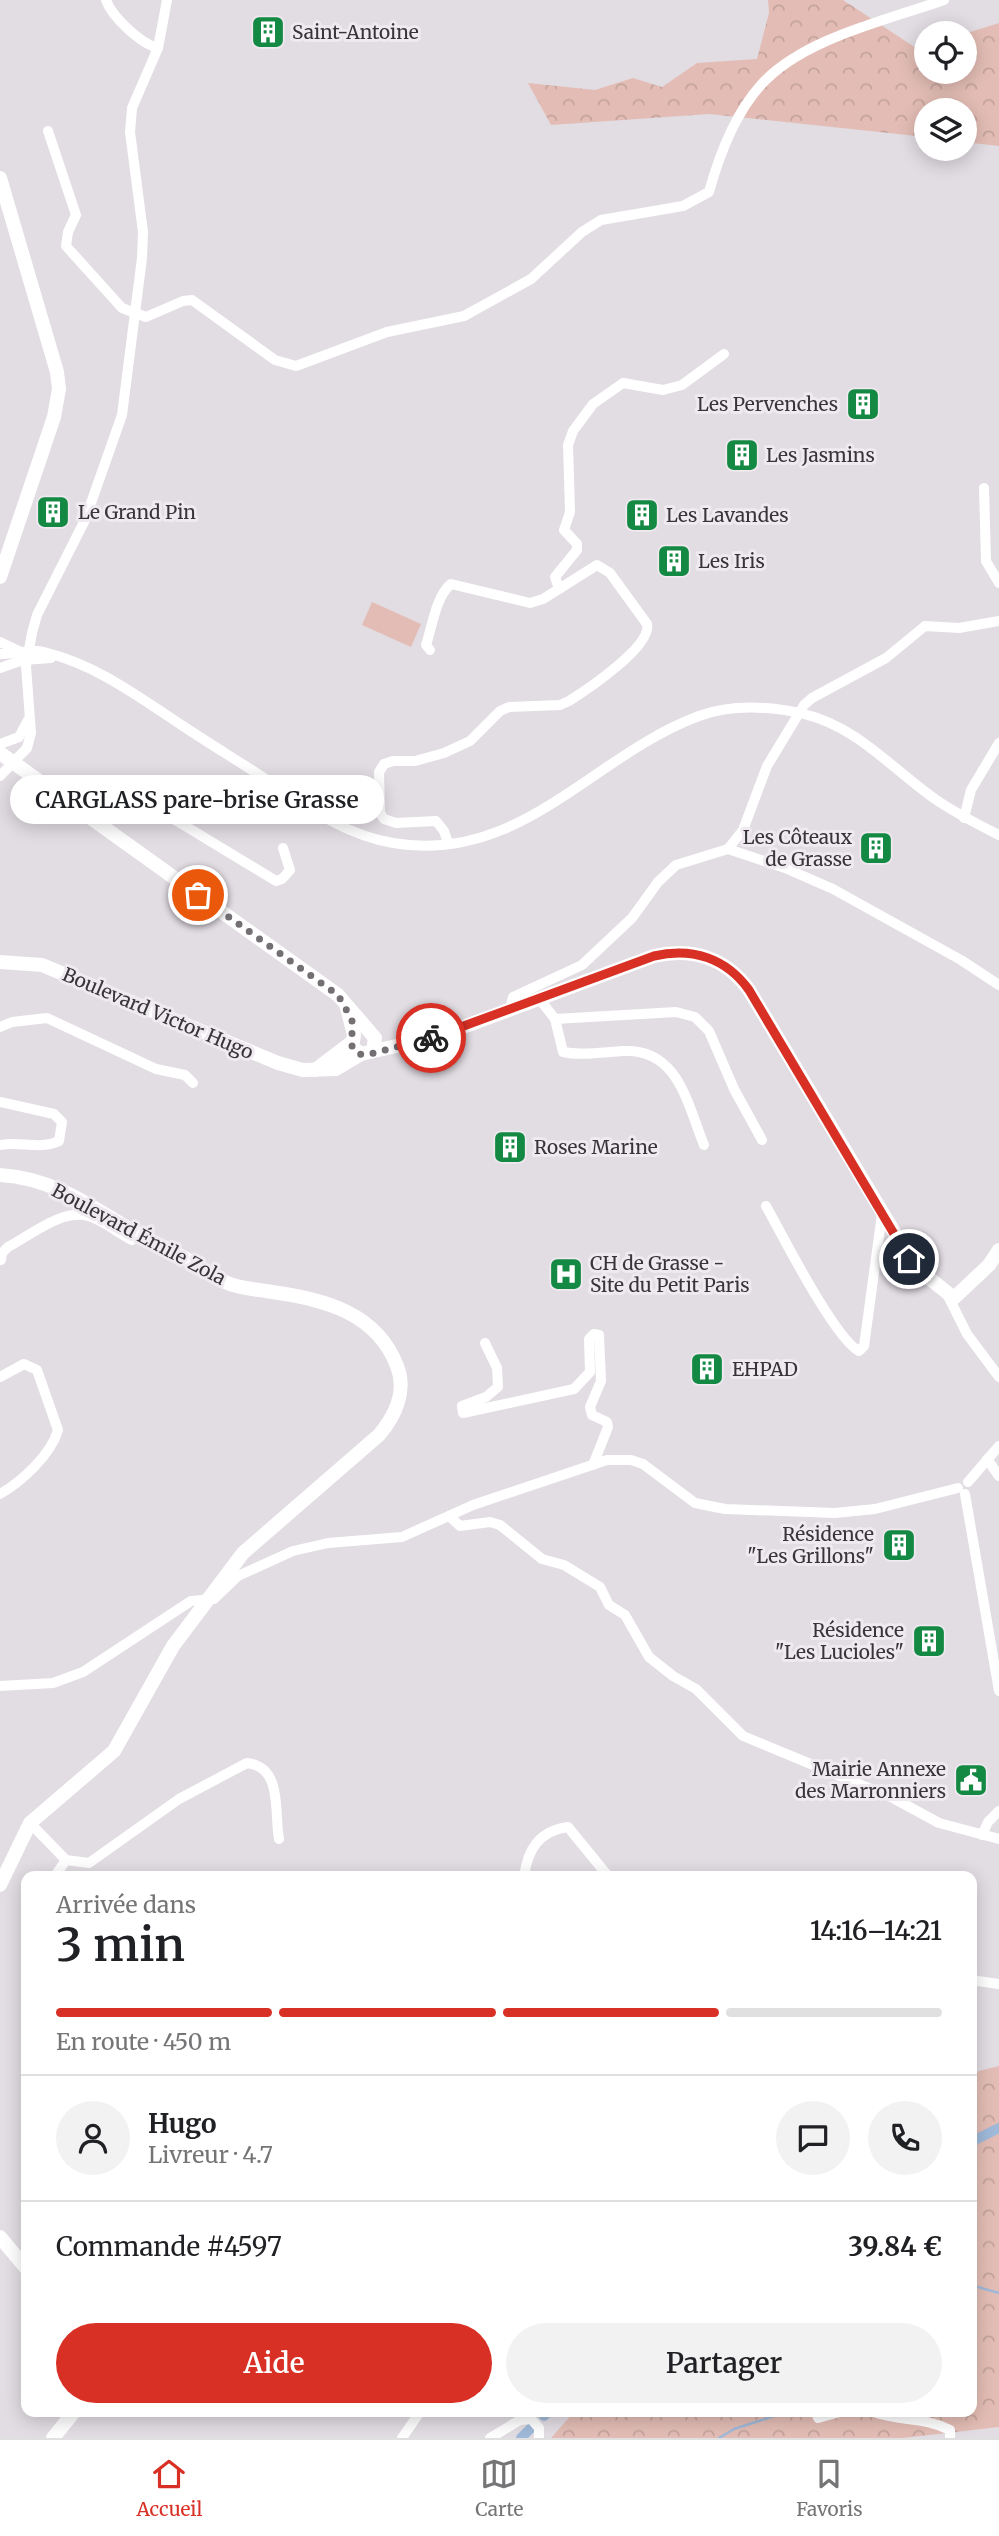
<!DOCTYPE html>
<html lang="fr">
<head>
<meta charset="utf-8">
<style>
	:root { --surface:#fff; --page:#f2f2f2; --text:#202124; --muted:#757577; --line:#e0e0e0; --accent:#d93025 }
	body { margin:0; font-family:Merriweather,serif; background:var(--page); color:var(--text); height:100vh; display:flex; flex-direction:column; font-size:26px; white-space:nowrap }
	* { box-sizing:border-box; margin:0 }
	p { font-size:23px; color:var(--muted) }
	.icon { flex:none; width:38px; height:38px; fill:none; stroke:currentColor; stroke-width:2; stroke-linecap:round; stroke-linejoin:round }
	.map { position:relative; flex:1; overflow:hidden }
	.side { position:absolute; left:21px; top:1871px; width:956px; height:546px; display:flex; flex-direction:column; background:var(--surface); border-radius:14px; box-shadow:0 4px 18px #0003 }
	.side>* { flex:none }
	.buttons { position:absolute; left:914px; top:21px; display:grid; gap:14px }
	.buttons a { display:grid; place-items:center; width:63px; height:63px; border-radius:50%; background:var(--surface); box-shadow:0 4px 18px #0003; font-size:35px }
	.pin { position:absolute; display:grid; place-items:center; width:60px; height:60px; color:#fff; margin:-30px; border:4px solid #fff; border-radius:50%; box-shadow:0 2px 7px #0007 }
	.courier { position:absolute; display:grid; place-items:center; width:70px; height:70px; margin:-35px; border:5px solid #d93025; border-radius:50%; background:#fff; color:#222; box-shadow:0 2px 9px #0007 }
	.bubble { position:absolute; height:49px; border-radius:24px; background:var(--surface); box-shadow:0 4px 18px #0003; font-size:23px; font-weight:600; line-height:49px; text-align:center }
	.head em { font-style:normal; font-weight:600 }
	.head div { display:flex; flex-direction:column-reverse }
	.head { display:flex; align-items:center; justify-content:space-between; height:119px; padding:0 35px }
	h1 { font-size:46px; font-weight:600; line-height:52px }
	.bar { display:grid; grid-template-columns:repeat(4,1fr); gap:10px 7px; align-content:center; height:84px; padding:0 35px }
	.bar i { height:9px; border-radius:5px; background:var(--line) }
	.bar .on { background:var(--accent) }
	.bar p { grid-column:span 4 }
	.line { display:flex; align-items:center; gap:18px; padding:0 35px; border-top:2px solid var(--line) }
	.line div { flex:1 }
	.round { display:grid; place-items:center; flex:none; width:74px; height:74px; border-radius:37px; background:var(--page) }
	.cta { display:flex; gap:14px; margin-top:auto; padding:14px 35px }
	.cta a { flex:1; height:80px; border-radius:42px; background:var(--accent); color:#fff; font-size:28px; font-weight:600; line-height:80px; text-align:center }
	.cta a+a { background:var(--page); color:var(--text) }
	.dock { display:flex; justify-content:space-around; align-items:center; height:98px; border-top:2px solid var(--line); background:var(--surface); font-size:19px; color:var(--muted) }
	.dock a { display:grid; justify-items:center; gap:4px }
	.dock .on { color:var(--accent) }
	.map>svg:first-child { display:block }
	.forest { fill:url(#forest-crowns) }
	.pitch { fill:#e3bdb5 }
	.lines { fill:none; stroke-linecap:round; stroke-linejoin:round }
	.stream { stroke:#a0b9d9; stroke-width:2.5 }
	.canal { stroke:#a0b9d9; stroke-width:10 }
	.minor { stroke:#fff; stroke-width:10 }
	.major { stroke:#fff; stroke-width:14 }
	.done { stroke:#736f73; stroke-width:7; stroke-dasharray:0 12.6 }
	.route { stroke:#d93025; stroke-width:9 }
	.labels { text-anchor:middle; stroke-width:6; stroke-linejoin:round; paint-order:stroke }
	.poi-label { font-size:19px; fill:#373537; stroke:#efe9f0; text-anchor:start }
	.street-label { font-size:19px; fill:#373537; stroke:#efe9f0 }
</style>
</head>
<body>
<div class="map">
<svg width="999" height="2438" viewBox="0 0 999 2438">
	<defs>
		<pattern id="forest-crowns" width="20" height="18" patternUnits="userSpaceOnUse" patternTransform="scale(1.75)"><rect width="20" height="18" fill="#e3bdb5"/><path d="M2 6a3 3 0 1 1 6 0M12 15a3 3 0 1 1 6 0" fill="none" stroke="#c3a39c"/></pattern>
	</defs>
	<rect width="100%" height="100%" fill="#e2dce3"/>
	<g class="forest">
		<path d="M 768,0 L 843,0 L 916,48 L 926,45 L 926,72 L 964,72 L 964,34 L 999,23 L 999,146 L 964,142 L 964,110 L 926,110 L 926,137 L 709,114 L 551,125 L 528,83 L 595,90 L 633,78 L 662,87 L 697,63 L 757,59 L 769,13 Z"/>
		<path d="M 999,2066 L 999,2427 L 903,2438 L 551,2438 L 574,2412 L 971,2412 L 971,2073 Z"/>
	</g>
	<path class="pitch" d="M 372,602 L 421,624 L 411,647 L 362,625 Z"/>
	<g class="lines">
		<g class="stream">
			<path d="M 971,2285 L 999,2293"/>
			<path d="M 719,2438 L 734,2429 L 787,2412"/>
		</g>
		<g class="canal">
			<path d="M 971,2142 L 999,2128"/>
			<path d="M 544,2416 L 548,2412"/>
			<path d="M 521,2438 L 531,2428"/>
		</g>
		<g class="minor">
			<path d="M 106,0 C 112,17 141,44 158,48"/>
			<path d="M 48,131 L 76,215 L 68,232 L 66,246 L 122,308 L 146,317 L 183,301 L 192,300 L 275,360 L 296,366 L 387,332 L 464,316 L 531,279 L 582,232 L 601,220 L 683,206 L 709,192 C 719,156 735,114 760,86 C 801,39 887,20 944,0"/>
			<path d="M 984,488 L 986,561 L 999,583"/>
			<path d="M 559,589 L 555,577 L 577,550 L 577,544 L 564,530 L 570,512 L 568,445 L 573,431 L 593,404 L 623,383 L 663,390 L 682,385 L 724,354"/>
			<path d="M 0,642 L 21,652"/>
			<path d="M 430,650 L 426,645 C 432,627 436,596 451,584 L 530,603 L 543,599 L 597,565 L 610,573 L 647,624 C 652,646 588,689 569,701 L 560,705 L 509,707 L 500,711 L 470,741 L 444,753 L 415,761 L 393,761 L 384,764 L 379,772 L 380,813 L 384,819 L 396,823 L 436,821 L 444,831 L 448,843"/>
			<path d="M 0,654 C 15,655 29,648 44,652 C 97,665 139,697 183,726 C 216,748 250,768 282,790 C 317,814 351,836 393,843 C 520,865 593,755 699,716 C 731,704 771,706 804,714 C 858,727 892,769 935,799 C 955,813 977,824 999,835"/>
			<path d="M 0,668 L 23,660 L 51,658"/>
			<path d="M 0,744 L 19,737 L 28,720"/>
			<path d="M 0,776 L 27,748 L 31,733 L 26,666 L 32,633 L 37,615 L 85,520 L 122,415 L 142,258 L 143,232 L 130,132 L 132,108 L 158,48 L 167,0"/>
			<path d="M 54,791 L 61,783 L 72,782 L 172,818 L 276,881 L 282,879 L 290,870 L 283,848"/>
			<path d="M 964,818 L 971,790 L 999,743"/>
			<path d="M 728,849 L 743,830 L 767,766 L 804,705 L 812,698 L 886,658 L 925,626 L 959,628 L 999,621"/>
			<path d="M 538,997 L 555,1019 L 676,1012 L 695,1017 L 709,1031 L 734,1089 L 762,1140"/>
			<path d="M 510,1009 L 513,997 L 582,965 L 632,918 L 658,882 L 676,865 L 728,849 L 785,868 L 833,889 L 961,960 L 999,985"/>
			<path d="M 555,1019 L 563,1052 C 581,1056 604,1052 623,1051 C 678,1048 687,1103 704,1145"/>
			<path d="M 0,1027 L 12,1022 L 47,1018 L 156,1069 L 185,1075 L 193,1083"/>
			<path d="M 0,1102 L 54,1114 L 62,1122 L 59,1141 C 41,1150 20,1141 0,1145"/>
			<path d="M 766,1206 C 782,1235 835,1339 859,1351 L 864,1346 L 882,1214"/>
			<path d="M 1,1260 L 2,1253 L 8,1247 C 31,1235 61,1209 88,1216 C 103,1220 118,1233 132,1240 L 139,1235"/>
			<path d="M 948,1296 L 967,1334 L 999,1377"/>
			<path d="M 485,1343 L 497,1368 L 498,1387 L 486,1397 L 462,1406 L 463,1413 L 574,1389 L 590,1372 L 589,1339 L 594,1334 L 599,1335 L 601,1381 L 590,1407 L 592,1415 L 607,1422 L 608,1427 L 593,1465"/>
			<path d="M 0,1377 L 24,1364 L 37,1370 L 58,1430 C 51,1455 21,1482 0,1494"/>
			<path d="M 987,1459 L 999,1476"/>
			<path d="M 968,1482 L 999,1446"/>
			<path d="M 965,1494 L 999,1691"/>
			<path d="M 449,1516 L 460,1526 L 490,1522 L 500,1525 L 542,1559 L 564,1565 L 600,1587 L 609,1605 L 625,1615 L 649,1657 L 673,1676 L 696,1689 L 743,1736 L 893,1798 L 939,1823 L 999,1839"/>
			<path d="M 0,1686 L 53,1683 L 83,1672 L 191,1601 L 214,1599 L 238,1576 L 293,1551 L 328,1543 L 402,1537 L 473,1505 L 607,1460 L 631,1460 L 643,1464 L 695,1503 L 725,1509 L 835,1513 L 875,1509 L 958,1488"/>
			<path d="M 30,1823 L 66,1860 L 89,1863 L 179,1799 L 247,1763 C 283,1767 274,1812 279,1839"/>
			<path d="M 982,1835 L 988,1822 L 999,1811"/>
			<path d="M 55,1876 L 66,1860"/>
			<path d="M 524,1876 C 528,1849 539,1831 568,1827 L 608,1876"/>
			<path d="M 971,1980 L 999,1984"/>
			<path d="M 816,2412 L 818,2418 L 840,2412"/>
			<path d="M 874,2412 C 902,2422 921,2416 950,2430 L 950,2438"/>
			<path d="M 402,2438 L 420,2412"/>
			<path d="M 490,2438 L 520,2420 L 531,2419 L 539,2428 L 539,2438"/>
		</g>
		<g class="major">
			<path d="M 0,178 L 57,372 L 59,389 L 54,417 L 0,577"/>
			<path d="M 0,753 L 338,995 L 375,1038 L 373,1051"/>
			<path d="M 0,962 L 42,965 L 278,1063 L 303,1070 L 336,1069 L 361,1054 L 436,1037 L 654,956 C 692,947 726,958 749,990 L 915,1267 L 954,1298 L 989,1265 L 999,1250"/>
			<path d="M 347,1008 L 354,1035 L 352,1047 L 361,1054"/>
			<path d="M 315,1070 L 352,1042"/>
			<path d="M 0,1175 C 53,1178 92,1207 136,1233 C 150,1241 165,1247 179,1255 C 195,1263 209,1274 225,1282 C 239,1289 257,1289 272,1292 C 324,1299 377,1313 397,1366 C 407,1391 395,1416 379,1435 L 243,1553 L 173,1646 L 114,1751 L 30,1823 L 0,1885"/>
			<path d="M 0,2237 L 26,2268"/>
			<path d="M 53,2438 L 74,2412"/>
		</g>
	</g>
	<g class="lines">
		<path class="done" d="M 198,895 L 338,995 L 352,1020 L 352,1046 L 358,1054 L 366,1055 L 431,1038"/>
		<path class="route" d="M 431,1038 L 654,956 C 692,947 726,958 749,990 L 909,1259"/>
	</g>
	<defs>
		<g id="building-square" transform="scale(1.75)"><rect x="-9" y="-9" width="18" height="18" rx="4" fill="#148943" stroke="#efe9f0"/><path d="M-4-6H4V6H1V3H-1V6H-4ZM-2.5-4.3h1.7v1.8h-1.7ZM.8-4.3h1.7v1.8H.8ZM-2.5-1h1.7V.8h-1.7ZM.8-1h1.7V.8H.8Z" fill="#fff"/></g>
		<g id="hospital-square" transform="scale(1.75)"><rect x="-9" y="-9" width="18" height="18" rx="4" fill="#148943" stroke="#efe9f0"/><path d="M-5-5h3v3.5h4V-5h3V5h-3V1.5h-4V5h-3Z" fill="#fff"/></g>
		<g id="civic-square" transform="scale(1.75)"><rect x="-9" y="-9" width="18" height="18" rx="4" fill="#148943" stroke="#efe9f0"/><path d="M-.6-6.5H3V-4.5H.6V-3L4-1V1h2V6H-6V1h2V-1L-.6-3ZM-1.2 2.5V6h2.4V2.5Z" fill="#fff"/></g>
	</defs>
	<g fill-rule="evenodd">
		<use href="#building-square" x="268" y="32"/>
		<use href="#building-square" x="863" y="404"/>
		<use href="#building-square" x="742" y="455"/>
		<use href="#building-square" x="53" y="512"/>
		<use href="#building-square" x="642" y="515"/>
		<use href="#building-square" x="674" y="561"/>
		<use href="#building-square" x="876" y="848"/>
		<use href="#building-square" x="510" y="1147"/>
		<use href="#hospital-square" x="566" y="1274"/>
		<use href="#building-square" x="707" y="1369"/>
		<use href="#building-square" x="899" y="1545"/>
		<use href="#building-square" x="929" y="1641"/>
		<use href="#civic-square" x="971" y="1780"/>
	</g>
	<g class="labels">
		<g class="poi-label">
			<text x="292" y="39">Saint-Antoine</text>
			<text x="838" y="411" text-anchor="end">Les Pervenches</text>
			<text x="766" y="462">Les Jasmins</text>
			<text x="78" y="519">Le Grand Pin</text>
			<text x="666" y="522">Les Lavandes</text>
			<text x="698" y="568">Les Iris</text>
			<text x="852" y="844" text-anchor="end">Les Côteaux<tspan x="852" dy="22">de Grasse</tspan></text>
			<text x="534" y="1154">Roses Marine</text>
			<text x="590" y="1270">CH de Grasse -<tspan x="590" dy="22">Site du Petit Paris</tspan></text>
			<text x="732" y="1376">EHPAD</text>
			<text x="874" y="1541" text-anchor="end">Résidence<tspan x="874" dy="22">"Les Grillons"</tspan></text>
			<text x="904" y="1637" text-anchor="end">Résidence<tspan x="904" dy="22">"Les Lucioles"</tspan></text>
			<text x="946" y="1776" text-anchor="end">Mairie Annexe<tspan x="946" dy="22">des Marronniers</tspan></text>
		</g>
		<g class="street-label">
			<text transform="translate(158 1013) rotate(23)" y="7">Boulevard Victor Hugo</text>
			<text transform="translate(139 1234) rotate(28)" y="7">Boulevard Émile Zola</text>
		</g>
	</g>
</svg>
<div class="buttons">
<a><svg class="icon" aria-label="locate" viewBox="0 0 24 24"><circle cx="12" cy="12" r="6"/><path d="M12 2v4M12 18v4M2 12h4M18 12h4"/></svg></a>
<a><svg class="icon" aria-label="layers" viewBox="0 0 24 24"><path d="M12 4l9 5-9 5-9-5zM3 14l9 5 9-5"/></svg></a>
</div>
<div class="pin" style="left:198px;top:895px;background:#ea580c"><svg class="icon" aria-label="bag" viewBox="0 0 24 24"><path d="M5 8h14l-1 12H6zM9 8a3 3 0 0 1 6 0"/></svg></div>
<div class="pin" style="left:909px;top:1259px;background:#1f2937"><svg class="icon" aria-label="home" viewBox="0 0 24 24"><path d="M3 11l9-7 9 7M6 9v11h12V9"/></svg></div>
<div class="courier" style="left:431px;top:1038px"><svg class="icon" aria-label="bike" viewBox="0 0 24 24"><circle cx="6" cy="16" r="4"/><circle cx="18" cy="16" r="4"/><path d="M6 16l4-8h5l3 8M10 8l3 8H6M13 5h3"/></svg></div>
<div class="bubble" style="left:10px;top:775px;width:374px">CARGLASS pare-brise Grasse</div>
<section class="side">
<div class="head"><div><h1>3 min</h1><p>Arrivée dans</p></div><em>14:16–14:21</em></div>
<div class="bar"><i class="on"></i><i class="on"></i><i class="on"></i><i></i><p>En route · 450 m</p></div>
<div class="line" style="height:126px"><a class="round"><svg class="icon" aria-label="person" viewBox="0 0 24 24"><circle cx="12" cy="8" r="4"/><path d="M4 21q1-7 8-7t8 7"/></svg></a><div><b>Hugo</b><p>Livreur · 4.7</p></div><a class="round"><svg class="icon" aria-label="chat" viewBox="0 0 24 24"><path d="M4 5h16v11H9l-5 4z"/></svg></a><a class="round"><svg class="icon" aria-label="phone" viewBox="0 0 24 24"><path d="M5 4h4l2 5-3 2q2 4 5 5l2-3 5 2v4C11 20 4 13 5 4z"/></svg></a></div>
<div class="line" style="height:91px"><div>Commande #4597</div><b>39.84 €</b></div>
<div class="cta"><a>Aide</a><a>Partager</a></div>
</section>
</div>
<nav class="dock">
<a class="on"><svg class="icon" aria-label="home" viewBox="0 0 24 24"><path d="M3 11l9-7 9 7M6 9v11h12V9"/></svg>Accueil</a>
<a><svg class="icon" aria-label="map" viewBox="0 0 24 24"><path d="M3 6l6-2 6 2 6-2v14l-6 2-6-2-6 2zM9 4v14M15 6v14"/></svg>Carte</a>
<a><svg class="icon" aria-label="saved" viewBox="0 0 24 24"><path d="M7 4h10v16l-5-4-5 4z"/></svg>Favoris</a>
</nav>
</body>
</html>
